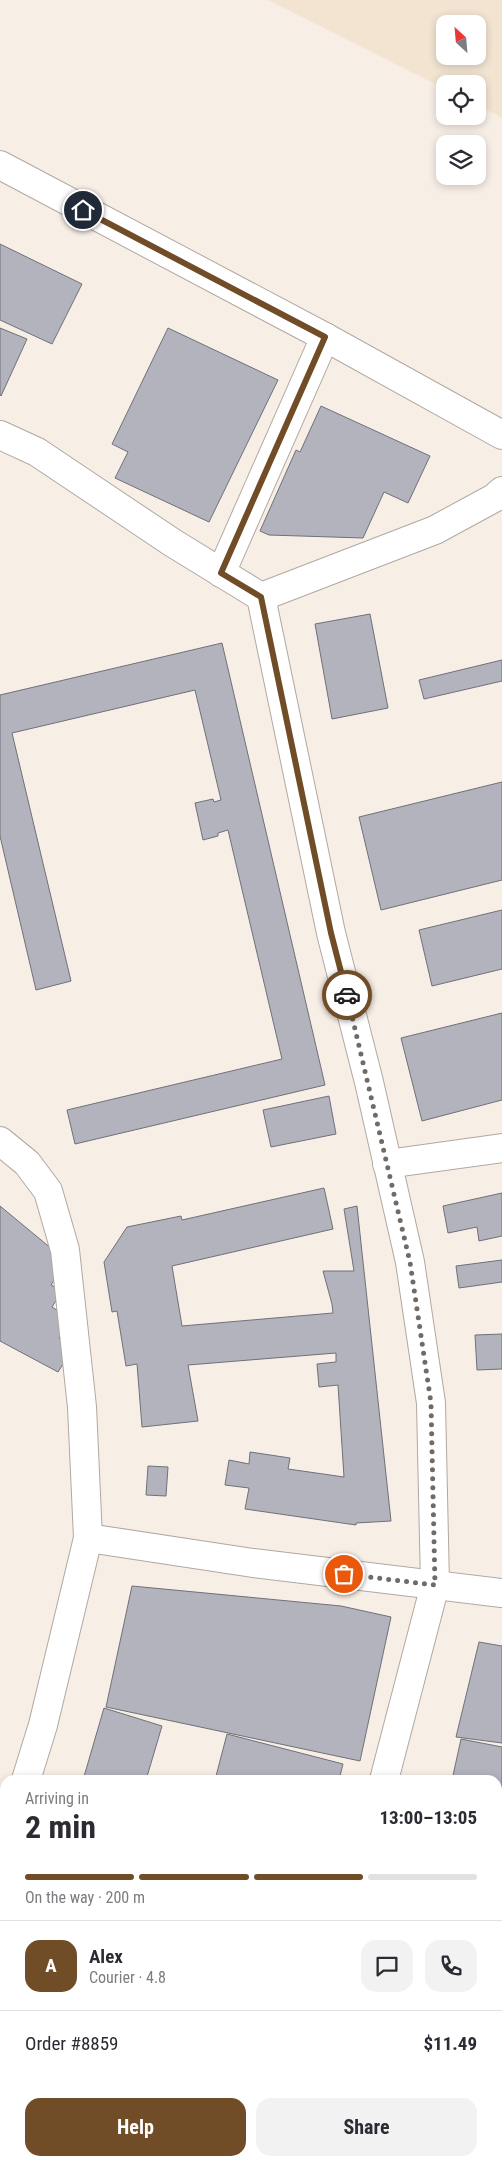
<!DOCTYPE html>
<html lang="en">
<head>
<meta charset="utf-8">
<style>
	:root { --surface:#fff; --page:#f2f2f3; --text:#2b2b33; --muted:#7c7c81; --line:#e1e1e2; --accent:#714d27 }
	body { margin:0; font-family:"Roboto Condensed",sans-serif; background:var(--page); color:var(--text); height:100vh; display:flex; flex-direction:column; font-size:19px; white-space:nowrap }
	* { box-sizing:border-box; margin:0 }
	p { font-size:16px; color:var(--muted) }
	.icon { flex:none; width:28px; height:28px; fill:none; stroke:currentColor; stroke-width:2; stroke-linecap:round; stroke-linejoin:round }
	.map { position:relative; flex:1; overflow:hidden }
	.panel { position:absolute; left:0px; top:1775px; width:502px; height:391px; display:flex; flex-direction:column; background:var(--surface); border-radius:15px 15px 0 0; box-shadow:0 2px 8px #0003 }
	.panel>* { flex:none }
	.needle { width:32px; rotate:334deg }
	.fabs { position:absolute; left:436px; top:15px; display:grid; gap:10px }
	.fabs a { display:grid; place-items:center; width:50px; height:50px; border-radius:10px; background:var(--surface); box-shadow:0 2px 8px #0003; font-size:25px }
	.pin { position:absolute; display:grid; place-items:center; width:42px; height:42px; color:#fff; margin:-21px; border:2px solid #fff; border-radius:50%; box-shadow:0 1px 5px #0007 }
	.courier { position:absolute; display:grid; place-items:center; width:50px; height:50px; margin:-25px; border:4px solid #714d27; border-radius:50%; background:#fff; color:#222; box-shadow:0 1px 6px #0007 }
	.head em { font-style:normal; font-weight:700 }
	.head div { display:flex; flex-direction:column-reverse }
	.head { display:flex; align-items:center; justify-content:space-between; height:85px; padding:0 25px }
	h1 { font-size:32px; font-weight:700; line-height:38px }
	.bar { display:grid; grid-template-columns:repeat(4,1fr); gap:8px 5px; align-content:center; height:60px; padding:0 25px }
	.bar i { height:6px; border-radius:4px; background:var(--line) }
	.bar .on { background:var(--accent) }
	.bar p { grid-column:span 4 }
	.line { display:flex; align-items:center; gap:12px; padding:0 25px; border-top:1px solid var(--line) }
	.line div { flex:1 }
	.round { display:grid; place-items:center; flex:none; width:52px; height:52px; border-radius:15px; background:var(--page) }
	.primary-button { display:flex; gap:10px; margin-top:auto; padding:10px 25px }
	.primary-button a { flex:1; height:58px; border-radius:15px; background:var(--accent); color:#fff; font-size:20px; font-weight:700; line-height:58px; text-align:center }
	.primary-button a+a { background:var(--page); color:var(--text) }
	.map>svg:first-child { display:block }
	.education { fill:#f2e4d1; fill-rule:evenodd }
	.building { fill:#b2b3bd; stroke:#6f7079 }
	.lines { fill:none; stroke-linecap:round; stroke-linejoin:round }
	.minor-casing { stroke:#b1a8a1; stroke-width:30 }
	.minor { stroke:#fff; stroke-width:28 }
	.done { stroke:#706b66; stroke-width:5; stroke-dasharray:0 9 }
	.route { stroke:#714d27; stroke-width:6 }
</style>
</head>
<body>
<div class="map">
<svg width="502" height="2166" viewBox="0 0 502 2166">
	<rect width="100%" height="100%" fill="#f7eee6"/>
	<path class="education" d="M 268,0 L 502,0 L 502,118 L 478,105 L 478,84 L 445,84 L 445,89 ZM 445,24 L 478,24 L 478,56 L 445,56 Z"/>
	<g class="building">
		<path d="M 0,244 L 82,284 L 52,344 L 0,320 Z"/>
		<path d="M 0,328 L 27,339 L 1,396 L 0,395 Z"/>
		<path d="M 168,328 L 278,380 L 209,522 L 115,478 L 128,452 L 112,444 Z"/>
		<path d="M 321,406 L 430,456 L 408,503 L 384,492 L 363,538 L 269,535 L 260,531 L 296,450 L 300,452 Z"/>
		<path d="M 370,614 L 388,708 L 332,719 L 315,624 Z"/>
		<path d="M 222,643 L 325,1085 L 75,1144 L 67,1110 L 282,1059 L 228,830 L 218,833 L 218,836 L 203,840 L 195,803 L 213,799 L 214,802 L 221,800 L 195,690 L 12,733 L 71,981 L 36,990 L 0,836 L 0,695 Z"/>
		<path d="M 502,660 L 502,681 L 424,699 L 419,680 Z"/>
		<path d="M 502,782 L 502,880 L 381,910 L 359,817 Z"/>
		<path d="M 502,910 L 502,969 L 432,986 L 419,930 Z"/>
		<path d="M 502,1013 L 502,1100 L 422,1121 L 401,1038 Z"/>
		<path d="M 329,1096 L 336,1134 L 271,1147 L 263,1110 Z"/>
		<path d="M 324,1188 L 333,1229 L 172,1266 L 182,1326 L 333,1313 L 332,1304 L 323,1271 L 354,1271 L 344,1209 L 357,1206 L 391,1521 L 356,1523 L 356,1525 L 245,1509 L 249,1488 L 225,1485 L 229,1460 L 249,1464 L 250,1452 L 290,1458 L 288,1469 L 344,1477 L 338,1385 L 319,1387 L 317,1364 L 336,1362 L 336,1353 L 188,1365 L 198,1421 L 142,1427 L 137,1364 L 126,1366 L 117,1311 L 112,1312 L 104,1262 L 127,1227 L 181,1216 L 182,1220 Z"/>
		<path d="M 502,1193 L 502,1236 L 479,1241 L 477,1227 L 448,1233 L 443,1206 Z"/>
		<path d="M 0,1206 L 58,1254 L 52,1265 L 60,1271 L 51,1285 L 62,1291 L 52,1307 L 70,1319 L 59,1338 L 74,1347 L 58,1372 L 0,1341 Z"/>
		<path d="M 502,1260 L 502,1282 L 459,1288 L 456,1266 Z"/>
		<path d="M 502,1334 L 502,1369 L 477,1370 L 475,1335 Z"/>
		<path d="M 148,1466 L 168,1467 L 166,1496 L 146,1495 Z"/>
		<path d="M 132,1586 L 341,1606 L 391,1617 L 360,1761 L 106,1707 Z"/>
		<path d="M 479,1642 L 502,1646 L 502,1743 L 456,1737 Z"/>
		<path d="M 104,1708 L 162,1726 L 146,1780 L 83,1780 Z"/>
		<path d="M 227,1734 L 343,1764 L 339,1780 L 215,1780 Z"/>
		<path d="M 461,1739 L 502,1747 L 502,1832 L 498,1831 L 498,1780 L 452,1780 Z"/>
		<path d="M 498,1958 L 502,1960 L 502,1977 L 498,1975 Z"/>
		<path d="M 498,1977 L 502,1979 L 502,2011 L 498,2022 Z"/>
		<path d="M 1,2000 L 5,2002 L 5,2112 L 0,2109 Z"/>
		<path d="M 498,2035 L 502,2037 L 502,2065 L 498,2063 Z"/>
		<path d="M 311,2161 L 371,2161 L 369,2166 L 309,2166 Z"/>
		<path d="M 418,2161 L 455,2161 L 453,2166 L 428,2166 Z"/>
	</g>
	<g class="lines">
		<g class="minor-casing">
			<g id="minor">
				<path d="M 0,165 L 325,337 L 502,435"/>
				<path d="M 0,435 L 37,452 L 173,543 L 261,597"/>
				<path d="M 221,573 L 325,337"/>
				<path d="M 0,1141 L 27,1163 L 48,1191 L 65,1250 L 82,1407 L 88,1538 L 43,1725 L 26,1780"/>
				<path d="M 387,1164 L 502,1148"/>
				<path d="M 88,1538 L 253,1563 L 502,1593"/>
				<path d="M 384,1780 L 435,1585 L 431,1403 L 410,1262 L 369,1082 L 331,933 L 261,597 L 435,530 L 494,498 L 502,491"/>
				<path d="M 0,1862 L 5,1846"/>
				<path d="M 250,2166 L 252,2161"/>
			</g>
		</g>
		<use href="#minor" class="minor"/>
	</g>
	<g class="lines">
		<path class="done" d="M 344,1574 L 435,1585 L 431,1403 L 410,1262 L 347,995"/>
		<path class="route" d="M 83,210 L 325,337 L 221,573 L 261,597 L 331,933 L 347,995"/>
	</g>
</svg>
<div class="fabs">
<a><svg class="needle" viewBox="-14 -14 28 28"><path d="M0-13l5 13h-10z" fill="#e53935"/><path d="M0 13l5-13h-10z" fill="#7c7c81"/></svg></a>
<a><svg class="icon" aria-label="locate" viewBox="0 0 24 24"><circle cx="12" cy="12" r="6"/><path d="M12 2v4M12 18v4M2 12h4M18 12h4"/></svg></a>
<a><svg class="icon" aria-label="layers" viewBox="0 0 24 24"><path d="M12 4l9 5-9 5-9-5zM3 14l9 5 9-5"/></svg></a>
</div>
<div class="pin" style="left:344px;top:1574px;background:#ea580c"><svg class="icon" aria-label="bag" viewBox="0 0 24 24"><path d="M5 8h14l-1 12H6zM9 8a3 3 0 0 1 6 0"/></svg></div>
<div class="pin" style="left:83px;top:210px;background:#1f2937"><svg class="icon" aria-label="home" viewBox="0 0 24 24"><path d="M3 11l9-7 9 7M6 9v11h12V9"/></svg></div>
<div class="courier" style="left:347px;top:995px"><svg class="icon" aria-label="car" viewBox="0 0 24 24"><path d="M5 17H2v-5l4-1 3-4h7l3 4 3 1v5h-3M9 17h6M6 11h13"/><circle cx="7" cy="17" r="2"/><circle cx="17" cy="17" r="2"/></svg></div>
<section class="panel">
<div class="head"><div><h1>2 min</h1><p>Arriving in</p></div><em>13:00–13:05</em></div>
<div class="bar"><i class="on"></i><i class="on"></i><i class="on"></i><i></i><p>On the way · 200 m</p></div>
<div class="line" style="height:90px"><b class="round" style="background:var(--accent);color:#fff">A</b><div><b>Alex</b><p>Courier · 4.8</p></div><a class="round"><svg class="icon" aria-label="chat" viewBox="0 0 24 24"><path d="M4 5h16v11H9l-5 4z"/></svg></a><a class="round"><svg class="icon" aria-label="phone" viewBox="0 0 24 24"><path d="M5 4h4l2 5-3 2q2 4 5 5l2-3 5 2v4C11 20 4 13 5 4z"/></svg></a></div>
<div class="line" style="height:65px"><div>Order #8859</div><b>$11.49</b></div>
<div class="primary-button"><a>Help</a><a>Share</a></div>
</section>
</div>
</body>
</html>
